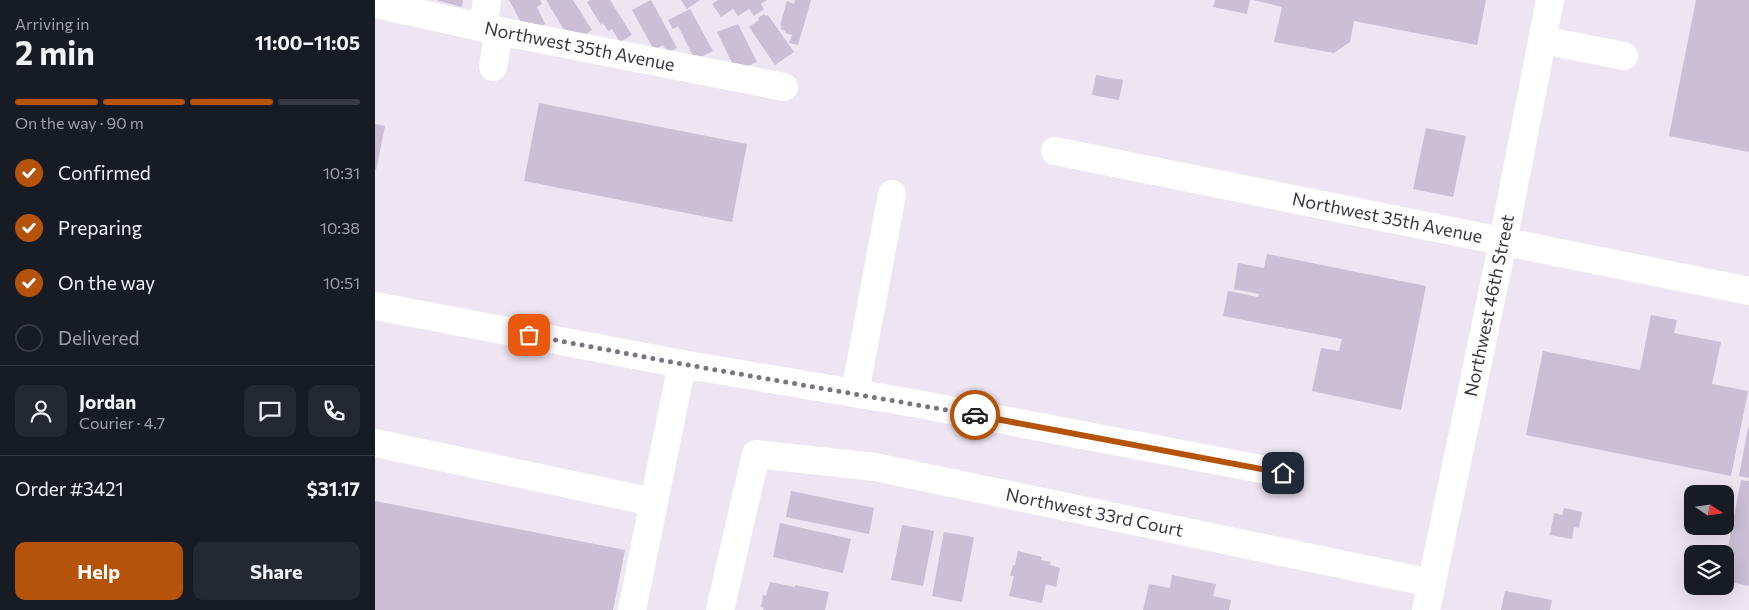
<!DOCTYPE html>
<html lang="en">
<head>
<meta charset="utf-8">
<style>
	:root { --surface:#171b24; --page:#242831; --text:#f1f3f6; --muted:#9ea1a6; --line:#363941; --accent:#b45309 }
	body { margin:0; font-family:Commissioner,sans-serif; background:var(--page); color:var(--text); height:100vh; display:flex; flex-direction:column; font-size:19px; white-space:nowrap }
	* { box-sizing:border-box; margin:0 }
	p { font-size:16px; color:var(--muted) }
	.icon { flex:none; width:28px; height:28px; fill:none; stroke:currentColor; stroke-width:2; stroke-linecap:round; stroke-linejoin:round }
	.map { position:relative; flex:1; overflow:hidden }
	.details { display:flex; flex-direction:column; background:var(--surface); width:375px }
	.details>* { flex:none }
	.needle { width:32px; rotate:103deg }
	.tools { position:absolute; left:1309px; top:485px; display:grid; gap:10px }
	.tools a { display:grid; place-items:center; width:50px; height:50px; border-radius:10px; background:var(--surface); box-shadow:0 5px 20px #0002; font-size:25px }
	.pin { position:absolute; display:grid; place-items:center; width:42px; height:42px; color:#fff; margin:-21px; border-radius:10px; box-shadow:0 2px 8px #0006 }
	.courier { position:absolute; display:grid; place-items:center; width:50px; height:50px; margin:-25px; border:4px solid #b45309; border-radius:50%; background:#fff; color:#222; box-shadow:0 1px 6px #0007 }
	.head em { font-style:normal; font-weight:700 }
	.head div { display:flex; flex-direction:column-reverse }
	.head { display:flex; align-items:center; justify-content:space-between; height:85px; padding:0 15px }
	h1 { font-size:32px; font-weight:700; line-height:38px }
	.bar { display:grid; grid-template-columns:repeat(4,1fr); gap:8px 5px; align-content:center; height:60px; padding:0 15px }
	.bar i { height:6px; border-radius:4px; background:var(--line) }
	.bar .selected { background:var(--accent) }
	.bar p { grid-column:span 4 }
	.line { display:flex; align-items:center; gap:12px; padding:0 15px; border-top:1px solid var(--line) }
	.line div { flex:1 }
	.round { display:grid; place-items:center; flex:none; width:52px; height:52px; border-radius:10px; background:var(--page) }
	ol { padding:0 15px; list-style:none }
	li { display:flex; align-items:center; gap:15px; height:55px }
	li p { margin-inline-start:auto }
	li .icon { padding:5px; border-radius:50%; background:var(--accent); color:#fff; stroke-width:4 }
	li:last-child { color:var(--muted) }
	li i { width:28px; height:28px; border:2px solid var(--line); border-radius:50% }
	.button { display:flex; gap:10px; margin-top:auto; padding:10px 15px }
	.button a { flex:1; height:58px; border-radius:10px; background:var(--accent); color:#fff; font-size:20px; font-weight:700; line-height:58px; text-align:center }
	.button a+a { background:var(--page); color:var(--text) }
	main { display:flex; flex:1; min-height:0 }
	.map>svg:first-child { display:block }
	.building { fill:#cabfd5 }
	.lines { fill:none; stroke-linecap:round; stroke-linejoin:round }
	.minor { stroke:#fff; stroke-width:28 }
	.done { stroke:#7b7381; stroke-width:5; stroke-dasharray:0 9 }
	.route { stroke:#b45309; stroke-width:6 }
	.labels { text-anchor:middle; stroke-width:4; stroke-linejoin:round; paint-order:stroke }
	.street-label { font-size:18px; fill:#3d3544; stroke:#fff }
</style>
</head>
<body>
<main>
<section class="details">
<div class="head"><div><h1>2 min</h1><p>Arriving in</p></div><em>11:00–11:05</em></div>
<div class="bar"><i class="selected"></i><i class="selected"></i><i class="selected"></i><i></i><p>On the way · 90 m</p></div>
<ol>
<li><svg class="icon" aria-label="check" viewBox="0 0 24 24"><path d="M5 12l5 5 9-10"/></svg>Confirmed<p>10:31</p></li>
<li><svg class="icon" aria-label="check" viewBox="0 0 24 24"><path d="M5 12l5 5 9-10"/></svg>Preparing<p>10:38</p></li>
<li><svg class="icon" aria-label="check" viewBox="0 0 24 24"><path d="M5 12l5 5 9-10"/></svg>On the way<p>10:51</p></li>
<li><i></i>Delivered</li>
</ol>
<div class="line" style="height:90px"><a class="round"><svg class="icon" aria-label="person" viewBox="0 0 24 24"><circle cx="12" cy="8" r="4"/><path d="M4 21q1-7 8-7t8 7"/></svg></a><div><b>Jordan</b><p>Courier · 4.7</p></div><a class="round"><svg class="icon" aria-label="chat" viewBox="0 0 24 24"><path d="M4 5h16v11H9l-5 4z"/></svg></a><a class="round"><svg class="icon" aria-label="phone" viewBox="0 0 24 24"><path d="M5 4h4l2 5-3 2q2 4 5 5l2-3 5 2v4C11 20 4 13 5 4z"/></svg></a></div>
<div class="line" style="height:65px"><div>Order #3421</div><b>$31.17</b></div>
<div class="button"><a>Help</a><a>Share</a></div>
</section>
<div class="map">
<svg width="1374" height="610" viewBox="0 0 1374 610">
	<rect width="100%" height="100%" fill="#ede5f1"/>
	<g class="building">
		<path d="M 61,0 L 88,0 L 87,7 Z"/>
		<path d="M 134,0 L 165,0 L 167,4 L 162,7 L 170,24 L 160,29 L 156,22 L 148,26 Z"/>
		<path d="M 171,0 L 198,0 L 217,30 L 205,38 L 194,38 Z"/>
		<path d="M 216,0 L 235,0 L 257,35 L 245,42 L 237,29 L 233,31 L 228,23 L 226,25 L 212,2 Z"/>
		<path d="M 276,0 L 302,48 L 293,53 L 288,45 L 279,50 L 257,10 Z"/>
		<path d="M 306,0 L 325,0 L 312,9 Z"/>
		<path d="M 343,0 L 392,0 L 386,4 L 389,9 L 379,16 L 374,9 L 363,16 L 358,9 L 346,17 L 337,4 Z"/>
		<path d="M 420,0 L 436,0 L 423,45 L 414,43 L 417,35 L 410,33 L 411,31 L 406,29 L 407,26 L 405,25 L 412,1 L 419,4 Z"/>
		<path d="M 840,0 L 875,0 L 872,14 L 838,7 Z"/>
		<path d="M 878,0 L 1111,0 L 1102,45 L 979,21 L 975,42 L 959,53 L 899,42 L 907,7 Z"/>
		<path d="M 1321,0 L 1374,0 L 1374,152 L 1294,136 Z"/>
		<path d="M 315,9 L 338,51 L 320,60 L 303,26 L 298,29 L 293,20 Z"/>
		<path d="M 389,14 L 391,16 L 393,15 L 419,52 L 400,65 L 374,27 L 384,20 L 383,18 Z"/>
		<path d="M 363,24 L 382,62 L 361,71 L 342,32 Z"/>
		<path d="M 721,75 L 748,80 L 744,100 L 717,95 Z"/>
		<path d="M 164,103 L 372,144 L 357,222 L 149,181 Z"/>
		<path d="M 0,124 L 10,126 L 1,170 L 0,170 Z"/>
		<path d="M 1051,128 L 1091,136 L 1078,197 L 1038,189 Z"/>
		<path d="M 892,254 L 1051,286 L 1026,410 L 937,391 L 946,348 L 964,351 L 967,339 L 848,316 L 853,291 L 883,297 L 884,294 L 859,289 L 863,263 L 889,268 Z"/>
		<path d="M 1276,315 L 1302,320 L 1299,333 L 1346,342 L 1337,384 L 1373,391 L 1356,476 L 1151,435 L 1168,351 L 1265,370 Z"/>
		<path d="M 1373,428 L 1374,428 L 1374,478 L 1364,476 Z"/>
		<path d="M 1366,480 L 1374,481 L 1374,586 L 1350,581 L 1350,563 Z"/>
		<path d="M 416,491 L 499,508 L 494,534 L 411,517 Z"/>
		<path d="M 0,501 L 250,550 L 238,610 L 0,610 Z"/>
		<path d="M 1189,508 L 1207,512 L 1204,528 L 1199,527 L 1197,539 L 1175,535 L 1179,513 L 1187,515 Z"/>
		<path d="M 405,523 L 476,539 L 468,573 L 398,557 Z"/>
		<path d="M 527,525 L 559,531 L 548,586 L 516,580 Z"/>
		<path d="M 569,532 L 599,537 L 587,602 L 557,596 Z"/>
		<path d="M 643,551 L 667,557 L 666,560 L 676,562 L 675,565 L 685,568 L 681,587 L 671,584 L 667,603 L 634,596 L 639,576 L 635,576 L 638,565 L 640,565 Z"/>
		<path d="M 797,575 L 841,584 L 838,596 L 856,600 L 854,610 L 768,610 L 774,584 L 795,588 Z"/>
		<path d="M 395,582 L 420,587 L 420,585 L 454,592 L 450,610 L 388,610 L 389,608 L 386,607 L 388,595 L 391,596 Z"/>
		<path d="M 1130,591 L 1177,600 L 1175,610 L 1126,610 Z"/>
	</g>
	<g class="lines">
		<g class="minor">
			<path id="s1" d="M 0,4 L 124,31 L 409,87"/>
			<path d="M 108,28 L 112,0"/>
			<path d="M 1167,40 L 1249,56"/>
			<path d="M 118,67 L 124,31"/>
			<path id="s2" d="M 680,151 L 1374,291"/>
			<path d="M 0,306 L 307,364 L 257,610"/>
			<path d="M 307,364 L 538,403 L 908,473"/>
			<path d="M 480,393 L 517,194"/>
			<path d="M 0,443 L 278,502"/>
			<path id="s3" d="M 345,610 L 381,454 L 500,467 L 1056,583"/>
			<path id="s4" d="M 1051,610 L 1128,242 L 1175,0"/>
		</g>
	</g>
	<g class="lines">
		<path class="done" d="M 154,335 L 307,364 L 600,415"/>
		<path class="route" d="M 600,415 L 908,473"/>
	</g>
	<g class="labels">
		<g class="street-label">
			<text dy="6" stroke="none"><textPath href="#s1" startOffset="209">Northwest 35th Avenue</textPath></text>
			<text dy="6" stroke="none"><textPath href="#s2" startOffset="339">Northwest 35th Avenue</textPath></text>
			<text dy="6" stroke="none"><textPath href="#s4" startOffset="311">Northwest 46th Street</textPath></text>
			<text dy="6" stroke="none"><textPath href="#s3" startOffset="504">Northwest 33rd Court</textPath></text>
		</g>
	</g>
</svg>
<div class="tools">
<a><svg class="needle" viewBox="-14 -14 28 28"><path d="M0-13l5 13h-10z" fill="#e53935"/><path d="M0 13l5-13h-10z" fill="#9ea1a6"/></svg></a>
<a><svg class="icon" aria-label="layers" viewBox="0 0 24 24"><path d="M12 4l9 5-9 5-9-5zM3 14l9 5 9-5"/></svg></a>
</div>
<div class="pin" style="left:154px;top:335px;background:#ea580c"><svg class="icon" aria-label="bag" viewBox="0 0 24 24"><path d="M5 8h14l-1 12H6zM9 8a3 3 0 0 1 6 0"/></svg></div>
<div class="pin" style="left:908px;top:473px;background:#1f2937"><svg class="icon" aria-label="home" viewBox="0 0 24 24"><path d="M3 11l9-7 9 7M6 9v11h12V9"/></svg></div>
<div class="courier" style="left:600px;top:415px"><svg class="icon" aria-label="car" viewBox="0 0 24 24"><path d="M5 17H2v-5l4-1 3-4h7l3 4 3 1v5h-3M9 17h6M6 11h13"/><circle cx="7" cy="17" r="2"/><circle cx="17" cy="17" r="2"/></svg></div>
</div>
</main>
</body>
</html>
